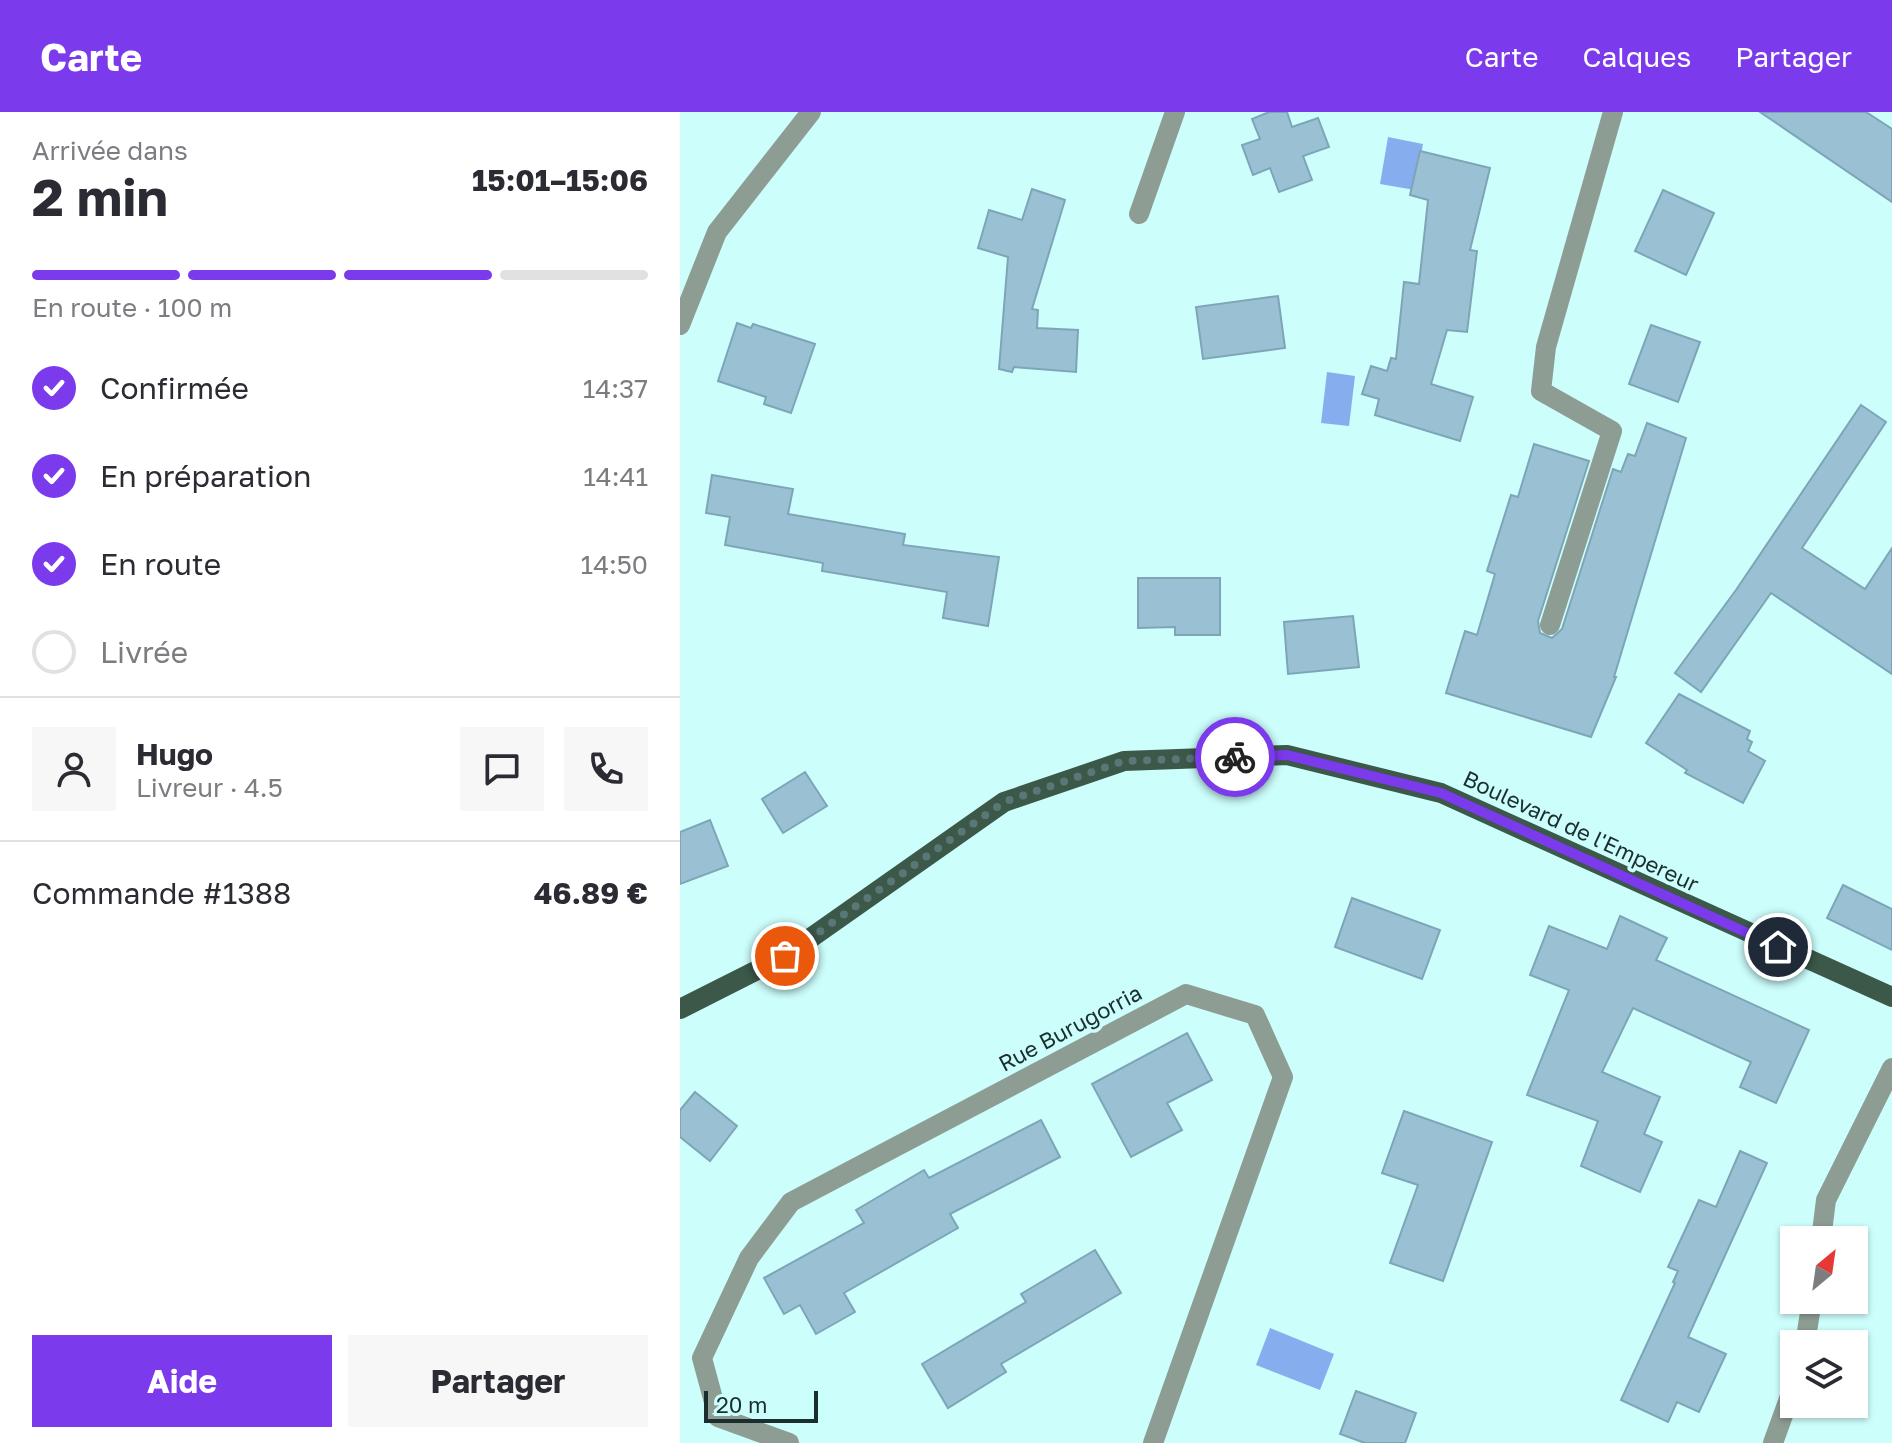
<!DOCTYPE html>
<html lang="fr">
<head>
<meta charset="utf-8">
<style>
	:root { --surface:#fff; --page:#f7f7f7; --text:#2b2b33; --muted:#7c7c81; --line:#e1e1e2; --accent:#7c3aed }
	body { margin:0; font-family:"Golos Text",sans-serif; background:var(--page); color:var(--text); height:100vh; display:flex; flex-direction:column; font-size:30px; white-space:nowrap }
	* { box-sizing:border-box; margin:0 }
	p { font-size:26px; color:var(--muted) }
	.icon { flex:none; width:44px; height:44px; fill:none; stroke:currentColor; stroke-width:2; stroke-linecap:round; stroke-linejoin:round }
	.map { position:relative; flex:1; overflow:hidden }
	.drawer { display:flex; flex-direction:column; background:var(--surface); width:680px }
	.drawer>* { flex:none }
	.needle { width:52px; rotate:29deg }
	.controls { position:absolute; left:1100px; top:1114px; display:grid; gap:16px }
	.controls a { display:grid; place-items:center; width:88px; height:88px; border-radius:0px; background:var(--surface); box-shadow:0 2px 6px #0004; font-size:40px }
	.scale { position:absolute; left:24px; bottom:20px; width:114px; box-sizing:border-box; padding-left:8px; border:4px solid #1b2e2e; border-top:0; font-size:22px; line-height:28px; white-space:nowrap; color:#1b2e2e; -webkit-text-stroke:6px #ccfefc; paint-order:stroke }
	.pin { position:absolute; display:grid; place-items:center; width:68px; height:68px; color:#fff; margin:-34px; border:4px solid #fff; border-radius:50%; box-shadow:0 2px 8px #0007 }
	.courier { position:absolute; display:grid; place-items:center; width:80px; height:80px; margin:-40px; border:6px solid #7c3aed; border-radius:50%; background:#fff; color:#222; box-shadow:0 2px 10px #0007 }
	.headline em { font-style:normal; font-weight:700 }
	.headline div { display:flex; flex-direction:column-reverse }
	.headline { display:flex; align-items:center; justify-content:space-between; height:136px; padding:0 32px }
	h1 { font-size:52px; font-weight:700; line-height:60px }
	.bar { display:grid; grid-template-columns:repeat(4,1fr); gap:12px 8px; align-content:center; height:96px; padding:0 32px }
	.bar i { height:10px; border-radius:6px; background:var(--line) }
	.bar .selected { background:var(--accent) }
	.bar p { grid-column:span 4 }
	.line { display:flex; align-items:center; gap:20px; padding:0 32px; border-top:2px solid var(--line) }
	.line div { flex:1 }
	.round { display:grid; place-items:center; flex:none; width:84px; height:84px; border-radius:0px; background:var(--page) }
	ol { padding:0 32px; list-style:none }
	li { display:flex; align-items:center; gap:24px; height:88px }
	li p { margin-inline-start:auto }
	li .icon { padding:8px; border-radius:50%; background:var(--accent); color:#fff; stroke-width:4 }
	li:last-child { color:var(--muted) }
	li i { width:44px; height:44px; border:4px solid var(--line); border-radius:50% }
	.cta { display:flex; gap:16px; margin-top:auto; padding:16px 32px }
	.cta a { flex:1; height:92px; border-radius:0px; background:var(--accent); color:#fff; font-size:32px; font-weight:700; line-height:92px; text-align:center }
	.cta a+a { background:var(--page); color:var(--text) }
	header { display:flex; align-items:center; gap:48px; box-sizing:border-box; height:112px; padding:0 40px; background:var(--accent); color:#fff }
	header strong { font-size:38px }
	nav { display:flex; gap:44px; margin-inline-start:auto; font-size:28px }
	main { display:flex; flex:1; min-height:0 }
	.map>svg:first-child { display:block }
	.water { fill:#86aeef }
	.building { fill:#99c1d3; stroke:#7ea5b7; stroke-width:2 }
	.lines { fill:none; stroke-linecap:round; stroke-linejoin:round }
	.minor { stroke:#8d9d94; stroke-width:20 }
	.major { stroke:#3b5849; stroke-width:20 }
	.done { stroke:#597776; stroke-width:8; stroke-dasharray:0 14.4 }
	.route { stroke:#7c3aed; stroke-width:10 }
	.labels { text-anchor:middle; stroke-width:7; stroke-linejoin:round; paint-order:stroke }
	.street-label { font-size:22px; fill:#1b2e2e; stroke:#ccfefc }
</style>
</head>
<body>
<header>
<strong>Carte</strong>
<nav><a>Carte</a><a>Calques</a><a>Partager</a></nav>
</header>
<main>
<section class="drawer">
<div class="headline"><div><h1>2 min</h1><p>Arrivée dans</p></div><em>15:01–15:06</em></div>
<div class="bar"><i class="selected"></i><i class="selected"></i><i class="selected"></i><i></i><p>En route · 100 m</p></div>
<ol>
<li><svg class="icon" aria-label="check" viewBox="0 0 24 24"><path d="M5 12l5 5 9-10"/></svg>Confirmée<p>14:37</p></li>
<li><svg class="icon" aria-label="check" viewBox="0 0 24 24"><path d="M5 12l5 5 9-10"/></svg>En préparation<p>14:41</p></li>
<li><svg class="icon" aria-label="check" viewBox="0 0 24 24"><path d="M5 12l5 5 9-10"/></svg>En route<p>14:50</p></li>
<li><i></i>Livrée</li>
</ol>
<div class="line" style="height:144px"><a class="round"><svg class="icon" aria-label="person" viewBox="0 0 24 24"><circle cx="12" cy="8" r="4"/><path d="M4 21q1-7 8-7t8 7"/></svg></a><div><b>Hugo</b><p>Livreur · 4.5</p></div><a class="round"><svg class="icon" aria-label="chat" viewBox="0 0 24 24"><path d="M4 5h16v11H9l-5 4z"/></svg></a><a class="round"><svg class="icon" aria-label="phone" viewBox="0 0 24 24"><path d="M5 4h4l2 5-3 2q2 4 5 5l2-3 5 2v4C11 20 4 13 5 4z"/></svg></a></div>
<div class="line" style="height:104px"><div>Commande #1388</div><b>46.89 €</b></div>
<div class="cta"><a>Aide</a><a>Partager</a></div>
</section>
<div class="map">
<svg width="1212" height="1331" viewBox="0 0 1212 1331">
	<rect width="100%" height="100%" fill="#ccfefc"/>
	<g class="water">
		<path d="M 708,25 L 743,32 L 735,78 L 700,72 Z"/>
		<path d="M 647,260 L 675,264 L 669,314 L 641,311 Z"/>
		<path d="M 590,1216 L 654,1242 L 640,1278 L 576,1253 Z"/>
	</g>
	<g class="building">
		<path d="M 589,0 L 607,0 L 612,15 L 638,6 L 649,35 L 623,44 L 632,68 L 599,80 L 590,56 L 573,63 L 562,33 L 580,27 L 572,7 Z"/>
		<path d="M 1080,0 L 1186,0 L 1212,17 L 1212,90 Z"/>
		<path d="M 740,39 L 810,56 L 790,138 L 797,139 L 787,220 L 767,218 L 751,272 L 793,285 L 780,329 L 695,303 L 699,287 L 682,282 L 691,254 L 707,259 L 711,246 L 716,247 L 724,170 L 739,172 L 748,88 L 730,83 Z"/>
		<path d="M 352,77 L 385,88 L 352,197 L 358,198 L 357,216 L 398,218 L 396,260 L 334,255 L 332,260 L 319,257 L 328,145 L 298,136 L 309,98 L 342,108 Z"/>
		<path d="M 983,78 L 1034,101 L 1006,163 L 955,139 Z"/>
		<path d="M 598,184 L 605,236 L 523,247 L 516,195 Z"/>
		<path d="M 57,211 L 71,216 L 73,212 L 135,232 L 111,301 L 84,292 L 86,285 L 38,269 Z"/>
		<path d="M 971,213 L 1020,230 L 998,290 L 949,272 Z"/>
		<path d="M 1181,293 L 1206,310 L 1122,436 L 1185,477 L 1212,436 L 1212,562 L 1091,481 L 1021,580 L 995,561 L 1056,478 Z"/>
		<path d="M 967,311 L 1006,326 L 934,565 L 936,565 L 911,625 L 766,581 L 785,519 L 797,523 L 815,462 L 807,459 L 831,383 L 838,385 L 854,332 L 909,349 L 858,509 L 860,521 L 872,526 L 882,517 L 933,357 L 941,360 L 948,342 L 955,344 Z"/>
		<path d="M 32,363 L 113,377 L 108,402 L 225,422 L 223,433 L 319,445 L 308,514 L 263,506 L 267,480 L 142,459 L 143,451 L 45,433 L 50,405 L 26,401 Z"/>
		<path d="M 458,466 L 540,466 L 540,523 L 495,523 L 495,515 L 458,516 Z"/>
		<path d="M 673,504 L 679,555 L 608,562 L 604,510 Z"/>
		<path d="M 999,582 L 1070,619 L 1067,627 L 1072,630 L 1068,639 L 1085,649 L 1063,691 L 1005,661 L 1007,658 L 966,631 Z"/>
		<path d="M 125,660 L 147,694 L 103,721 L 82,687 Z"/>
		<path d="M 30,708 L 48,754 L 0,772 L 0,720 Z"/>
		<path d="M 1163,773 L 1212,797 L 1212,838 L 1147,806 Z"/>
		<path d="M 672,786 L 760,818 L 742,867 L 655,835 Z"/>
		<path d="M 940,804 L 987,826 L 976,848 L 1129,918 L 1096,991 L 1060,975 L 1071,950 L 953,896 L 922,960 L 980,985 L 964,1022 L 982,1030 L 960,1080 L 901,1054 L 918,1009 L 847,983 L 889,878 L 850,863 L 869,814 L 927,837 Z"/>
		<path d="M 507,921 L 532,968 L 487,991 L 502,1018 L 451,1045 L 412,972 Z"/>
		<path d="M 15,980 L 57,1014 L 30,1049 L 0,1025 L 0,998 Z"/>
		<path d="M 724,999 L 812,1030 L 763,1169 L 710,1151 L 738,1073 L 702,1061 Z"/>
		<path d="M 361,1008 L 380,1045 L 270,1102 L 278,1116 L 164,1181 L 175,1200 L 136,1222 L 120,1193 L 104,1202 L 84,1166 L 184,1111 L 176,1098 L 244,1058 L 249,1066 Z"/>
		<path d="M 1060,1039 L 1087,1051 L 1008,1225 L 1046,1242 L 1019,1300 L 997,1290 L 988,1310 L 941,1288 L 995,1171 L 993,1170 L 998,1159 L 988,1155 L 1019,1088 L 1036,1095 Z"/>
		<path d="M 415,1138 L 441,1181 L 321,1252 L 326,1260 L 268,1296 L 242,1252 L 346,1190 L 341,1182 Z"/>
		<path d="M 676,1279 L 736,1301 L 725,1331 L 685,1331 L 660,1322 Z"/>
	</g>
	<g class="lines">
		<g class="minor">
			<path d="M 459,102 L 495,0"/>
			<path d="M 0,213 L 37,120 L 131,0"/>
			<path d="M 870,513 L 932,319 L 861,279 L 866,235 L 933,0"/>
			<path d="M 1141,1128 L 1146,1088 L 1212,956"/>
			<path d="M 1125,1232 L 1132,1188"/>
			<path d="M 109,1331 L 38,1305 L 22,1246 L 69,1146 L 111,1090 L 506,882 L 575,903 L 603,965 L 473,1331"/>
			<path d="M 1093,1331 L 1114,1273"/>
		</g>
		<path class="major" d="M 0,897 L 105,844 L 324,690 L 444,649 L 607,643 L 761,681 L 1212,885"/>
	</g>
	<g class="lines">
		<path class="done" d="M 105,844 L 324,690 L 444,649 L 555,645"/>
		<path class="route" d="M 555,645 L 607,643 L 761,681 L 1098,835"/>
	</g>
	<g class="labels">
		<g class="street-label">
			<text transform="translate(901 719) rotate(25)" y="8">Boulevard de l'Empereur</text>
			<text transform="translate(390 916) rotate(-28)" y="8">Rue Burugorria</text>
		</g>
	</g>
</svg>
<div class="controls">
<a><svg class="needle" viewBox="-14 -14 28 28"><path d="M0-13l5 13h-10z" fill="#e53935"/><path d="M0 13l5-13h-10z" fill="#7c7c81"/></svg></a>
<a><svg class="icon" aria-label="layers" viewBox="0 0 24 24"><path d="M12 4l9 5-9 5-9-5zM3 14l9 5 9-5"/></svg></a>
</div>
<div class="scale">20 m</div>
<div class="pin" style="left:105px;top:844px;background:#ea580c"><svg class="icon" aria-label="bag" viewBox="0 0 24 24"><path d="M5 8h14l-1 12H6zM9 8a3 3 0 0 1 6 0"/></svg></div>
<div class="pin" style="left:1098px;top:835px;background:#1f2937"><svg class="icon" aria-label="home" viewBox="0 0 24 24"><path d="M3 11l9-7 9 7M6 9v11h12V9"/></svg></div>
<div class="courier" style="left:555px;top:645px"><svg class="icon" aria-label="bike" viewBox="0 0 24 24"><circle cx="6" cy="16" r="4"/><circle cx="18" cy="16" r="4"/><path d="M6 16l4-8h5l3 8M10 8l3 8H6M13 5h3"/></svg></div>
</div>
</main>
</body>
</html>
